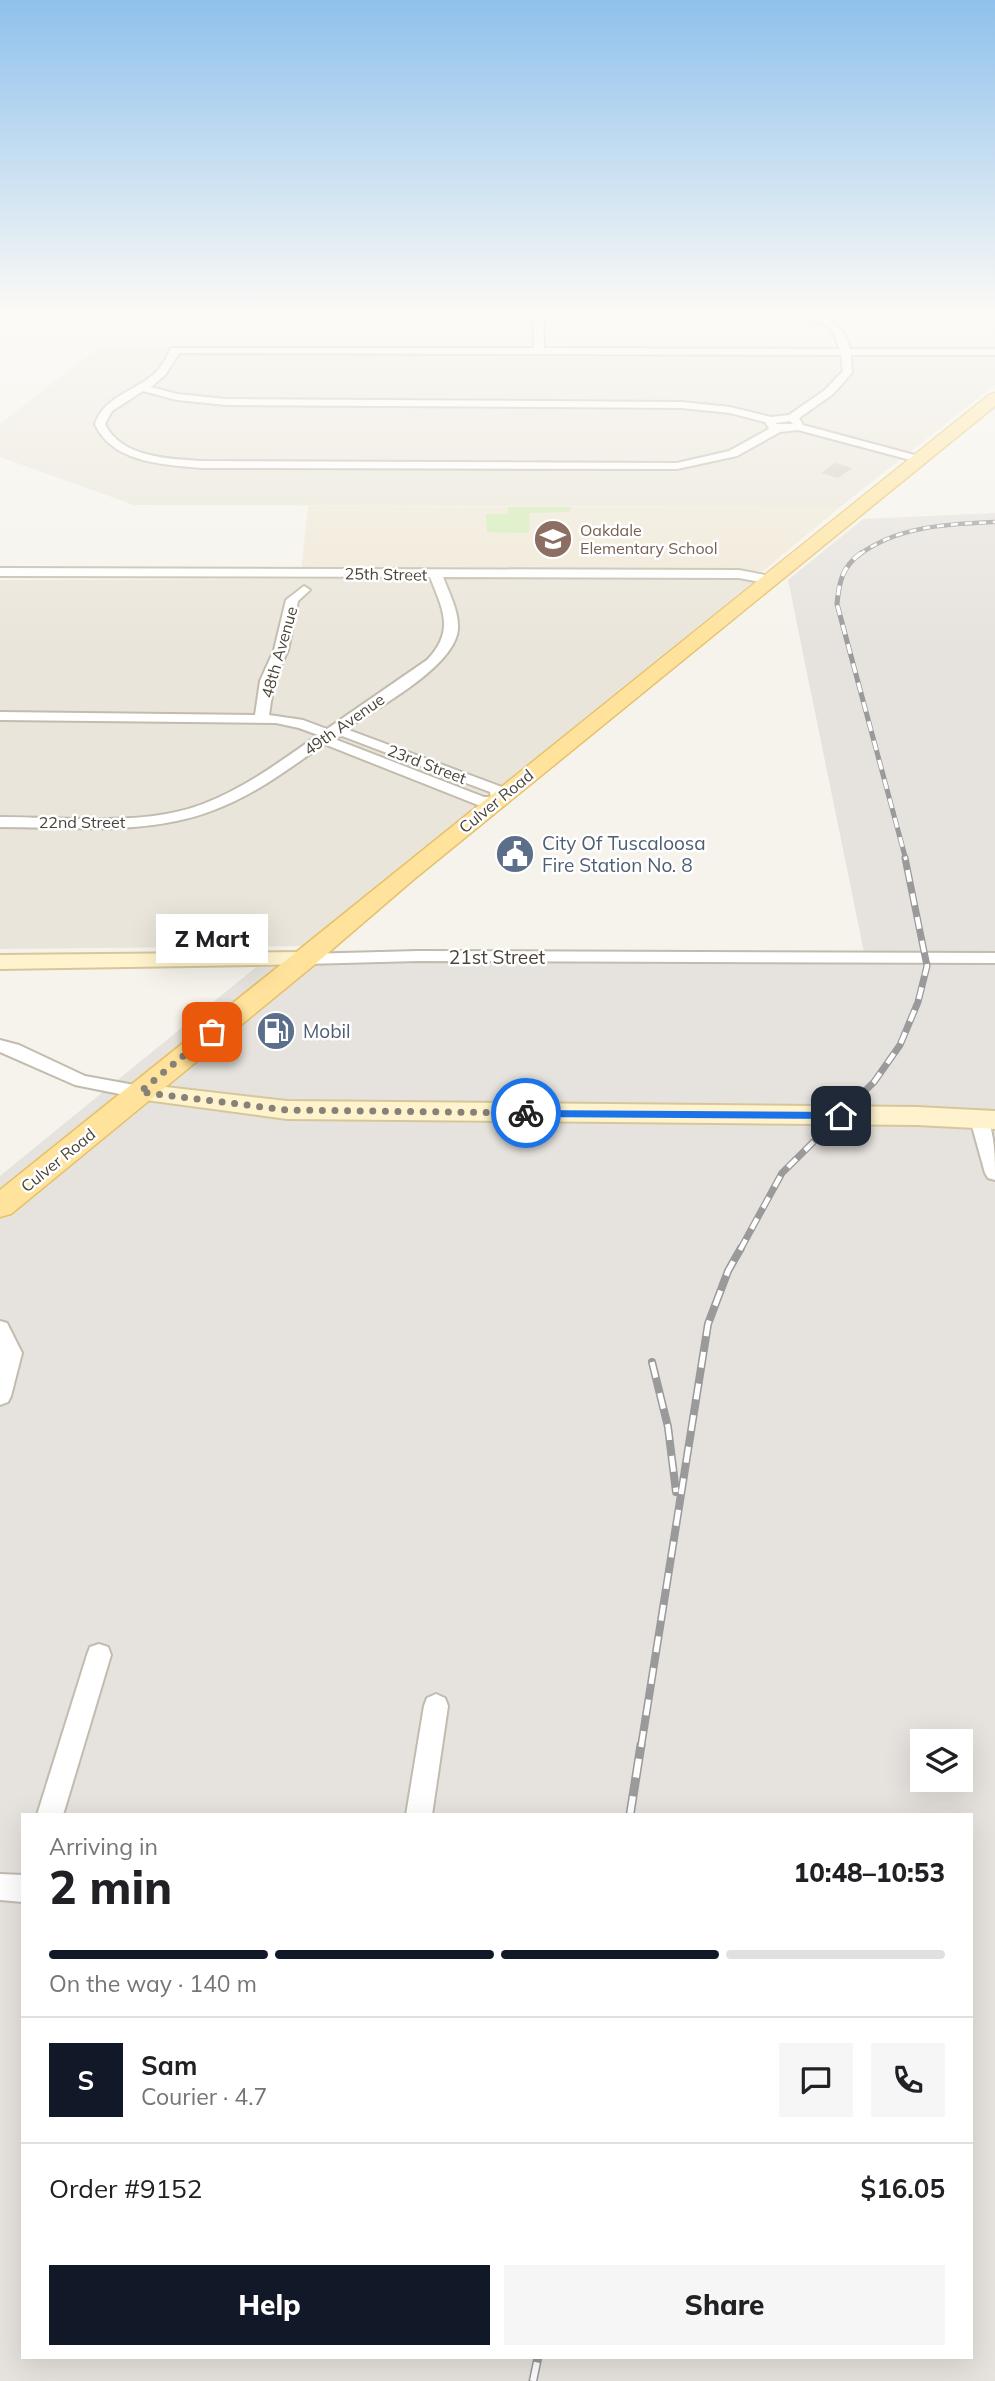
<!DOCTYPE html>
<html lang="en">
<head>
<meta charset="utf-8">
<style>
	:root { --surface:#fff; --page:#f6f6f6; --text:#202124; --muted:#757577; --line:#e0e0e0; --accent:#111827 }
	body { margin:0; font-family:Mulish,sans-serif; background:var(--page); color:var(--text); height:100vh; display:flex; flex-direction:column; font-size:26px; white-space:nowrap }
	* { box-sizing:border-box; margin:0 }
	p { font-size:23px; color:var(--muted) }
	.icon { flex:none; width:38px; height:38px; fill:none; stroke:currentColor; stroke-width:2; stroke-linecap:round; stroke-linejoin:round }
	.map { position:relative; flex:1; overflow:hidden }
	.details { position:absolute; left:21px; top:1813px; width:952px; height:546px; display:flex; flex-direction:column; background:var(--surface); border-radius:0px; box-shadow:0 7px 28px #0002 }
	.details>* { flex:none }
	.tools { position:absolute; left:910px; top:1729px; display:grid; gap:14px }
	.tools a { display:grid; place-items:center; width:63px; height:63px; border-radius:0px; background:var(--surface); box-shadow:0 7px 28px #0002; font-size:35px }
	.pin { position:absolute; display:grid; place-items:center; width:60px; height:60px; color:#fff; margin:-30px; border-radius:14px; box-shadow:0 4px 10px #0006 }
	.courier { position:absolute; display:grid; place-items:center; width:70px; height:70px; margin:-35px; border:5px solid #1a73e8; border-radius:50%; background:#fff; color:#222; box-shadow:0 2px 9px #0007 }
	.bubble { position:absolute; height:49px; border-radius:0px; background:var(--surface); box-shadow:0 7px 28px #0002; font-size:23px; font-weight:800; line-height:49px; text-align:center }
	.overview em { font-style:normal; font-weight:800 }
	.overview div { display:flex; flex-direction:column-reverse }
	.overview { display:flex; align-items:center; justify-content:space-between; height:119px; padding:0 28px }
	h1 { font-size:46px; font-weight:800; line-height:52px }
	.bar { display:grid; grid-template-columns:repeat(4,1fr); gap:10px 7px; align-content:center; height:84px; padding:0 28px }
	.bar i { height:9px; border-radius:5px; background:var(--line) }
	.bar .current { background:var(--accent) }
	.bar p { grid-column:span 4 }
	.line { display:flex; align-items:center; gap:18px; padding:0 28px; border-top:2px solid var(--line) }
	.line div { flex:1 }
	.round { display:grid; place-items:center; flex:none; width:74px; height:74px; border-radius:0px; background:var(--page) }
	.action { display:flex; gap:14px; margin-top:auto; padding:14px 28px }
	.action a { flex:1; height:80px; border-radius:0px; background:var(--accent); color:#fff; font-size:28px; font-weight:800; line-height:80px; text-align:center }
	.action a+a { background:var(--page); color:var(--text) }
	.map>svg:first-child { display:block }
	.residential { fill:#eae5da }
	.industrial { fill:#e6e2dd; fill-rule:evenodd }
	.education { fill:#efe8d6 }
	.green { fill:#d2eab5 }
	.building { fill:#d8cfc1 }
	.lines { fill:none; stroke-linecap:round; stroke-linejoin:round }
	.street-casing { stroke:#c2bbae; stroke-width:4 }
	.secondary-casing { stroke:#d6c79b; stroke-width:4 }
	.primary-casing { stroke:#e6c16a; stroke-width:3 }
	.street { fill:#fff; fill-rule:evenodd }
	.secondary { fill:#fff3cd; fill-rule:evenodd }
	.primary { fill:#ffe39c; fill-rule:evenodd }
	.rail-far4-casing { stroke:#9a9a9a; stroke-width:4.5 }
	.rail-far3-casing { stroke:#9a9a9a; stroke-width:5 }
	.rail-far2-casing { stroke:#9a9a9a; stroke-width:7 }
	.rail-far1-casing { stroke:#9a9a9a; stroke-width:8 }
	.rail-casing { stroke:#9a9a9a; stroke-width:9 }
	.rail-far4 { stroke:#fff; stroke-width:2.5; stroke-dasharray:7; stroke-linecap:butt }
	.rail-far3 { stroke:#fff; stroke-width:3.5; stroke-dasharray:10; stroke-linecap:butt }
	.rail-far2 { stroke:#fff; stroke-width:4.5; stroke-dasharray:12; stroke-linecap:butt }
	.rail-far1 { stroke:#fff; stroke-width:5; stroke-dasharray:16; stroke-linecap:butt }
	.rail { stroke:#fff; stroke-width:6; stroke-dasharray:19; stroke-linecap:butt }
	.route { fill:#1a73e8 }
	.done { stroke:#878178; stroke-width:7; stroke-dasharray:0 12.6 }
	.labels { text-anchor:middle; stroke-width:5; stroke-linejoin:round; paint-order:stroke }
	.far-education-label { font-size:16px; fill:#785e54; stroke:#fff; text-anchor:start }
	.far-street-label { font-size:16px; fill:#4b4439; stroke:#fff }
	.service-label { font-size:19px; fill:#4e5e75; stroke:#fff; text-anchor:start }
	.street-label { font-size:19px; fill:#4b4439; stroke:#fff }
</style>
</head>
<body>
<div class="map">
<svg width="995" height="2381" viewBox="0 0 995 2381">
	<rect width="100%" height="100%" fill="#f6f3ec"/>
	<g class="residential">
		<path d="M 100,346 L 995,347 L 995,385 L 840,507 L 134,505 L 0,457 L 0,424 Z"/>
		<path d="M 738,578 L 758,582 L 307,946 L 0,949 L 0,580 Z"/>
	</g>
	<path class="industrial" d="M 995,513 L 995,2381 L 0,2381 L 0,1176 L 277,950 L 865,957 L 788,580 L 863,519 ZM 922,1741 L 961,1741 L 961,1780 L 922,1780 ZM 23,1815 L 971,1815 L 971,2357 L 23,2357 Z"/>
	<path class="education" d="M 308,506 L 840,507 L 763,571 L 301,571 Z"/>
	<path class="green" d="M 508,507 L 571,507 L 570,512 L 530,513 L 529,533 L 487,532 L 486,514 L 507,514 Z"/>
	<path class="building" d="M 835,463 L 852,468 L 838,478 L 821,473 Z"/>
	<g class="lines">
		<g class="street-casing">
			<g id="street">
				<path d="M 533,314 L 543,314 L 544,348 L 840,349 L 831,328 L 799,314 C 826,314 843,321 850,349 L 995,349 L 995,355 L 851,355 L 852,373 L 833,394 L 799,418 L 803,425 L 922,457 L 924,459 L 918,462 L 798,430 L 780,432 L 737,456 L 677,469 L 203,468 C 165,465 112,463 95,424 C 104,397 133,392 153,375 C 162,368 166,358 171,348 L 534,348 ZM 179,353 L 841,355 L 843,371 L 825,390 L 789,415 L 771,417 L 730,407 L 681,402 L 226,399 L 177,394 L 151,387 L 166,374 ZM 143,391 L 177,400 L 226,405 L 681,408 L 730,413 L 765,422 L 769,429 L 729,451 L 677,463 L 203,461 C 170,459 121,458 105,424 L 112,411 ZM 790,421 L 793,424 L 776,424 L 776,423 Z"/>
				<path d="M 0,568 L 739,570 L 775,577 L 777,580 L 771,584 L 739,578 L 443,577 C 449,593 459,611 458,629 C 455,667 376,708 346,729 L 502,787 L 506,800 L 504,803 L 478,805 L 324,744 C 289,769 254,795 214,810 C 148,836 70,827 0,827 L 0,817 C 63,817 143,827 203,804 C 245,788 281,761 318,735 L 299,728 L 276,723 L 0,720 L 0,712 L 255,715 L 260,681 L 274,650 L 286,600 L 304,586 L 310,590 L 298,601 L 288,650 L 274,681 L 269,715 L 303,720 L 327,729 L 427,660 C 455,631 443,610 430,577 L 0,576 ZM 342,736 L 490,792 L 491,797 L 484,797 L 337,740 L 336,737 Z"/>
				<path d="M 418,951 L 995,953 L 995,963 L 418,961 L 305,964 L 297,959 L 305,954 Z"/>
				<path d="M 0,1040 L 19,1045 L 85,1076 L 140,1086 L 146,1088 L 149,1092 L 146,1096 L 140,1098 L 75,1085 L 0,1052 Z"/>
				<path d="M 979,1113 L 986,1114 C 995,1135 995,1157 995,1180 L 988,1178 L 985,1173 L 970,1119 L 972,1114 Z"/>
				<path d="M 0,1321 L 7,1323 L 22,1353 L 11,1396 L 8,1402 L 0,1405 Z"/>
				<path d="M 99,1644 L 108,1647 L 111,1655 L 63,1815 L 37,1815 L 87,1655 L 90,1647 Z"/>
				<path d="M 436,1694 L 445,1698 L 448,1706 L 432,1815 L 406,1815 L 424,1706 L 427,1698 Z"/>
				<path d="M 0,1874 L 23,1875 L 23,1902 L 0,1900 Z"/>
			</g>
		</g>
		<g class="secondary-casing">
			<g id="secondary">
				<path d="M 305,952 L 313,954 L 316,959 L 313,964 L 0,969 L 0,955 Z"/>
				<path d="M 140,1084 L 287,1101 L 917,1107 L 995,1111 L 995,1129 L 917,1125 L 287,1119 L 131,1098 L 128,1092 L 131,1086 Z"/>
			</g>
		</g>
		<g class="primary-casing">
			<path id="primary" d="M 995,393 L 995,406 L 413,880 L 314,965 L 11,1214 L 0,1217 L 0,1190 C 330,926 659,659 989,395 Z"/>
		</g>
		<use href="#street" class="street"/>
		<use href="#secondary" class="secondary"/>
		<use href="#primary" class="primary"/>
		<g class="rail-far4-casing">
			<path id="rail-far4" d="M 859,555 C 897,526 949,524 995,522"/>
		</g>
		<g class="rail-far3-casing">
			<path id="rail-far3" d="M 861,553 C 842,567 839,582 837,604 L 906,860"/>
		</g>
		<g class="rail-far2-casing">
			<path id="rail-far2" d="M 740,1250 L 782,1173 L 874,1082 L 900,1045 L 918,1002 L 927,966 L 905,858"/>
		</g>
		<g class="rail-far1-casing">
			<g id="rail-far1">
				<path d="M 652,1362 L 668,1427 L 676,1492"/>
				<path d="M 641,1747 L 708,1324 L 728,1271 L 741,1248"/>
			</g>
		</g>
		<g class="rail-casing">
			<g id="rail">
				<path d="M 630,1815 L 641,1745"/>
				<path d="M 533,2381 L 538,2357"/>
			</g>
		</g>
		<use href="#rail-far4" class="rail-far4"/>
		<use href="#rail-far3" class="rail-far3"/>
		<use href="#rail-far2" class="rail-far2"/>
		<use href="#rail-far1" class="rail-far1"/>
		<use href="#rail" class="rail"/>
	</g>
	<linearGradient id="sky" x2="0" y2="1"><stop stop-color="#8fc1ec"/><stop offset="0.48" stop-color="#fbfaf6"/><stop offset="1" stop-color="#fbfaf6" stop-opacity="0"/></linearGradient>
	<rect width="995" height="648" fill="url(#sky)"/>
	<path class="route" d="M 526,1110 L 841,1112 L 846,1116 L 841,1119 L 526,1117 L 520,1113 Z"/>
	<g class="lines">
		<path class="done" d="M 212,1032 L 140,1092 L 287,1110 L 526,1113"/>
	</g>
	<defs>
		<g id="school-disc" transform="scale(2.0125)"><circle r="9.5" fill="#8d6e63" stroke="#fff"/><path d="M0-5L7-2L0 1L-7-2ZM-4 1L0 2.5L4 1V4Q0 6-4 4Z" fill="#fff"/></g>
		<g id="civic-disc" transform="scale(2.0125)"><circle r="9.5" fill="#5c6f8a" stroke="#fff"/><path d="M-.6-6.5H3V-4.5H.6V-3L4-1V1h2V6H-6V1h2V-1L-.6-3ZM-1.2 2.5V6h2.4V2.5Z" fill="#fff"/></g>
		<g id="fuel-disc" transform="scale(2.0125)"><circle r="9.5" fill="#5c6f8a" stroke="#fff"/><path d="M-5.5-6h7V0h2V4h1.3V-2.5L3-4.5l.8-.8L6-3V5H2.5V1h-1V6h-7ZM-4.2-4.7v3.2H.2V-4.7Z" fill="#fff"/></g>
	</defs>
	<g fill-rule="evenodd">
		<use href="#school-disc" x="553" y="539"/>
		<use href="#civic-disc" x="515" y="854"/>
		<use href="#fuel-disc" x="276" y="1031"/>
	</g>
	<g class="labels">
		<g class="far-education-label">
			<text x="580" y="536">Oakdale<tspan x="580" dy="18">Elementary School</tspan></text>
		</g>
		<g class="far-street-label">
			<text transform="translate(386 574) rotate(1)" y="6">25th Street</text>
			<text transform="translate(279 652) rotate(-74)" y="6">48th Avenue</text>
			<text transform="translate(344 724) rotate(-35)" y="6">49th Avenue</text>
			<text transform="translate(427 764) rotate(21)" y="6">23rd Street</text>
			<text transform="translate(496 801) rotate(-39)" y="6">Culver Road</text>
			<text x="82" y="828">22nd Street</text>
			<text transform="translate(58 1160) rotate(-39)" y="6">Culver Road</text>
		</g>
		<g class="service-label">
			<text x="542" y="850">City Of Tuscaloosa<tspan x="542" dy="22">Fire Station No. 8</tspan></text>
			<text x="303" y="1038">Mobil</text>
		</g>
		<g class="street-label">
			<text x="497" y="964">21st Street</text>
		</g>
	</g>
</svg>
<div class="tools">
<a><svg class="icon" aria-label="layers" viewBox="0 0 24 24"><path d="M12 4l9 5-9 5-9-5zM3 14l9 5 9-5"/></svg></a>
</div>
<div class="pin" style="left:212px;top:1032px;background:#ea580c"><svg class="icon" aria-label="bag" viewBox="0 0 24 24"><path d="M5 8h14l-1 12H6zM9 8a3 3 0 0 1 6 0"/></svg></div>
<div class="pin" style="left:841px;top:1116px;background:#1f2937"><svg class="icon" aria-label="home" viewBox="0 0 24 24"><path d="M3 11l9-7 9 7M6 9v11h12V9"/></svg></div>
<div class="courier" style="left:526px;top:1113px"><svg class="icon" aria-label="bike" viewBox="0 0 24 24"><circle cx="6" cy="16" r="4"/><circle cx="18" cy="16" r="4"/><path d="M6 16l4-8h5l3 8M10 8l3 8H6M13 5h3"/></svg></div>
<div class="bubble" style="left:156px;top:914px;width:112px">Z Mart</div>
<section class="details">
<div class="overview"><div><h1>2 min</h1><p>Arriving in</p></div><em>10:48–10:53</em></div>
<div class="bar"><i class="current"></i><i class="current"></i><i class="current"></i><i></i><p>On the way · 140 m</p></div>
<div class="line" style="height:126px"><b class="round" style="background:var(--accent);color:#fff">S</b><div><b>Sam</b><p>Courier · 4.7</p></div><a class="round"><svg class="icon" aria-label="chat" viewBox="0 0 24 24"><path d="M4 5h16v11H9l-5 4z"/></svg></a><a class="round"><svg class="icon" aria-label="phone" viewBox="0 0 24 24"><path d="M5 4h4l2 5-3 2q2 4 5 5l2-3 5 2v4C11 20 4 13 5 4z"/></svg></a></div>
<div class="line" style="height:91px"><div>Order #9152</div><b>$16.05</b></div>
<div class="action"><a>Help</a><a>Share</a></div>
</section>
</div>
</body>
</html>
